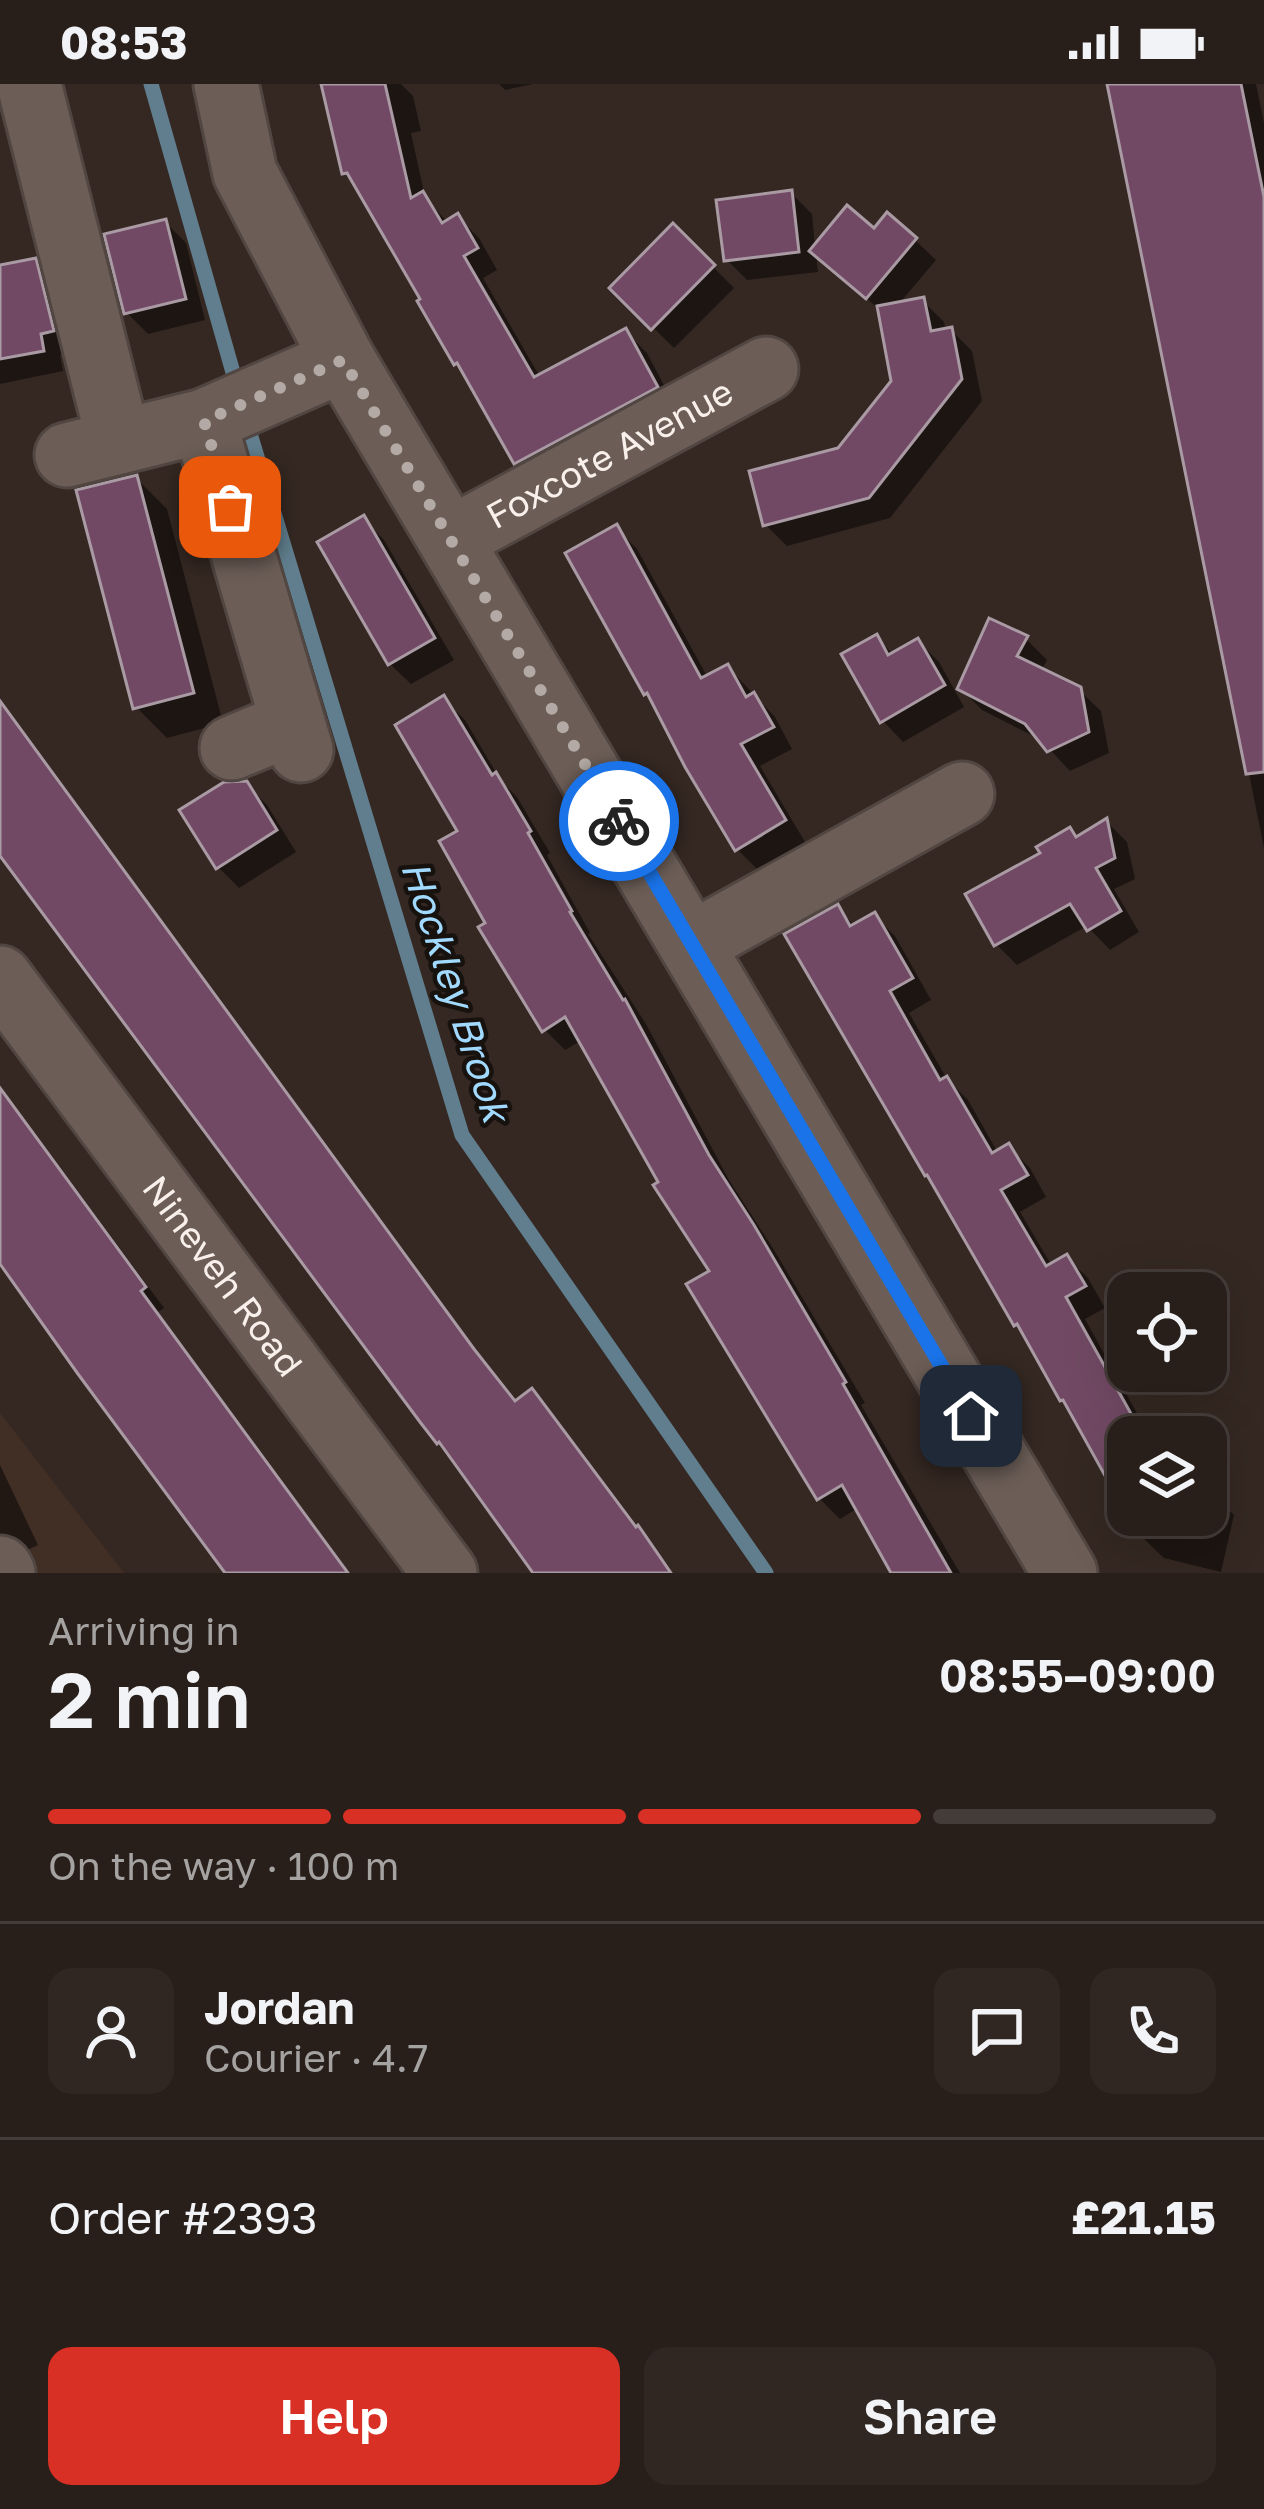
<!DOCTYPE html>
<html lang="en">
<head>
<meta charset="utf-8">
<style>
	:root { --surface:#281e1a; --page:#302723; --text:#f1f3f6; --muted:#a5a2a2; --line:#443c39; --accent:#d93025 }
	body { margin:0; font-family:"Golos Text",sans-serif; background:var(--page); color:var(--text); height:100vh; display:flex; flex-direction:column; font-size:45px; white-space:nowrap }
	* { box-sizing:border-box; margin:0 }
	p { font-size:39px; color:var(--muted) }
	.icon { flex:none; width:66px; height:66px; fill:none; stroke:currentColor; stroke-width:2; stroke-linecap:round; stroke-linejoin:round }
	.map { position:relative; height:1489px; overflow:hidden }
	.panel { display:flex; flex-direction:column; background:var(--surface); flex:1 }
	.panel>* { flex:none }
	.fabs { position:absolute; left:1107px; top:1188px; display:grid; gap:24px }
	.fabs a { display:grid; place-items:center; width:120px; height:120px; border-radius:24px; background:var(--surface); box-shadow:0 12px 48px #0002,0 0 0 3px var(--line); font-size:60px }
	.pin { position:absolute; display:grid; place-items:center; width:102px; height:102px; color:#fff; margin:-51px; border-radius:24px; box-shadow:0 6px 18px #0006 }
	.courier { position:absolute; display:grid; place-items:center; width:120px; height:120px; margin:-60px; border:9px solid #1a73e8; border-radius:50%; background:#fff; color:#222; box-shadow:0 3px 15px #0007 }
	.head em { font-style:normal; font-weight:600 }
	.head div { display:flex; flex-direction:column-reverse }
	.head { display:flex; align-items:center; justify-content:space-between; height:204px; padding:0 48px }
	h1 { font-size:78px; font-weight:600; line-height:90px }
	.bar { display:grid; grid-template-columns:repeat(4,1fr); gap:18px 12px; align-content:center; height:144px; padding:0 48px }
	.bar i { height:15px; border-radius:9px; background:var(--line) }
	.bar .current { background:var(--accent) }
	.bar p { grid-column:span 4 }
	.line { display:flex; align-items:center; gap:30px; padding:0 48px; border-top:3px solid var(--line) }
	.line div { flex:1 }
	.round { display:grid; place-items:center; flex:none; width:126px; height:126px; border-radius:24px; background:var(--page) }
	.cta { display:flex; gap:24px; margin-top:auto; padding:24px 48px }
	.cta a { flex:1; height:138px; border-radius:24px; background:var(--accent); color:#fff; font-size:48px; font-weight:600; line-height:138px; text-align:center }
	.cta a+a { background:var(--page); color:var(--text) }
	.status { display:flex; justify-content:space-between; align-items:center; height:84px; padding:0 60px; background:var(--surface); direction:ltr }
	.status svg { height:33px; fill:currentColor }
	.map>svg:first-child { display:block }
	.built { fill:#412e25 }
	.shadow { fill:#0007 }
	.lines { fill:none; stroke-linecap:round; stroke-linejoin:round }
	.stream { stroke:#607e8e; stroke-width:15 }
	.building { fill:#714964; stroke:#a99aa4; stroke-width:3 }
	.minor-casing { stroke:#514641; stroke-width:69 }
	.minor { stroke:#6c5e57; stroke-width:63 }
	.done { stroke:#b4aaa5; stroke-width:12; stroke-dasharray:0 21.6 }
	.route { stroke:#1a73e8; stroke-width:15 }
	.labels { text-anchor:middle; stroke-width:9; stroke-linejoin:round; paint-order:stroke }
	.street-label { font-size:36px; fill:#f9f0ec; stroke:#18120f }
	.water-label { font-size:39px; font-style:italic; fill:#a1dafe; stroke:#18120f }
</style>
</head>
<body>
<div class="status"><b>08:53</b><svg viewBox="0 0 49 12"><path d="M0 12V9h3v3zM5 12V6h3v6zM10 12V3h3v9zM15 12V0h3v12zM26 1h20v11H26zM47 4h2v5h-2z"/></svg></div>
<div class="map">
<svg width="1264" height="1489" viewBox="0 0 1264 1489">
	<rect width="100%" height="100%" fill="#352822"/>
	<path class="built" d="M 0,1329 L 124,1489 L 0,1489 Z"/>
	<g class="shadow">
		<path d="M 324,0 L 401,0 L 413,12 L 421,47 L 411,49 L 425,113 L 448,139 L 458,133 L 479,154 L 497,186 L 483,194 L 540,293 L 626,248 L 647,269 L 676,324 L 538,399 L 517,378 L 466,289 L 456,279 L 424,216 L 359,103 L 344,88 Z"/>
		<path d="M 499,0 L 533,0 L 505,6 Z"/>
		<path d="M 1110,0 L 1256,0 L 1264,39 L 1264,764 Z"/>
		<path d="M 791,109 L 812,130 L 815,164 L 874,148 L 915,156 L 936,176 L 898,221 L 923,217 L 944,238 L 946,247 L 951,246 L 972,267 L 982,317 L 890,434 L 787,462 L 766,441 L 840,366 L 894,297 L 881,227 L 816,170 L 818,188 L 747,196 L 726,175 Z"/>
		<path d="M 165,138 L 186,159 L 205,236 L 148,250 L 127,229 Z"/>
		<path d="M 673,143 L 734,204 L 674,264 L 613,204 Z"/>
		<path d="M 35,178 L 56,199 L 73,268 L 60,271 L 63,287 L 0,300 L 0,184 Z"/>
		<path d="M 136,394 L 167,425 L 223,639 L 167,654 L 136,623 Z"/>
		<path d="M 363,435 L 384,456 L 454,576 L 411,600 L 390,580 L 321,459 Z"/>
		<path d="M 616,444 L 637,465 L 708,594 L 728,583 L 775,633 L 792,665 L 760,682 L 805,758 L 758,786 L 737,765 L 655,618 L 646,609 Z"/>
		<path d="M 876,553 L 894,571 L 918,557 L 939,578 L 964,623 L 903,658 L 883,637 Z"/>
		<path d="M 1026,555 L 1047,576 L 1041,587 L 1079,606 L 1101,627 L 1109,669 L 1070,687 L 1041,656 L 982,626 L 961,605 Z"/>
		<path d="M 444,615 L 465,636 L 501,697 L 517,713 L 550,769 L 547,771 L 590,849 L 588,850 L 646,940 L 729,1096 L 774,1166 L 865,1319 L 861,1321 L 960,1489 L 895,1489 L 858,1424 L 840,1435 L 819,1414 L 713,1188 L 582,956 L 565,966 L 545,946 L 461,748 Z"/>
		<path d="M 0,617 L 490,1285 L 517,1319 L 532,1308 L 548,1324 L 673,1489 L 538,1489 L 0,766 Z"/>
		<path d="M 246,700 L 267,721 L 296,768 L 239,804 L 218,783 Z"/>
		<path d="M 1106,737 L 1127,758 L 1135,795 L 1114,805 L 1139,848 L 1110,866 L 1087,842 L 1017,881 L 996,860 L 1078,756 Z"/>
		<path d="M 837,824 L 855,842 L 874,832 L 895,852 L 931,916 L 909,929 L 947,995 L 968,1016 L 998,1069 L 1009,1063 L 1030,1084 L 1046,1113 L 1020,1128 L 1052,1182 L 1067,1174 L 1088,1194 L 1105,1224 L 1085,1235 L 1150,1353 L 1128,1353 L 1128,1426 L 934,1097 Z"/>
		<path d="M 0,1002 L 164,1224 L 158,1228 L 349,1489 L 229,1489 L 0,1177 Z"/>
		<path d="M 0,1381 L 38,1461 L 0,1479 Z"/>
		<path d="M 1206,1408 L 1213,1410 L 1234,1431 L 1221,1488 L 1164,1474 L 1142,1453 L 1131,1431 L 1206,1431 Z"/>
	</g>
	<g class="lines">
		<g class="stream">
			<path d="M 151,0 L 236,299"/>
			<path d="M 248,343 L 462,1051 L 766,1489"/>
		</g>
	</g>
	<g class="building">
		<path d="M 321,0 L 385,0 L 411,114 L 423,107 L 442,139 L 458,129 L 478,164 L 464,172 L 534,293 L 626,244 L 658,303 L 514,380 L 457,279 L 454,281 L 417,217 L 420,215 L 347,89 L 342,90 Z"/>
		<path d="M 1107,0 L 1241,0 L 1264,113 L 1264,688 L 1246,690 Z"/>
		<path d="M 792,106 L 799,168 L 724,177 L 716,116 Z"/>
		<path d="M 847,121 L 874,144 L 887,128 L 917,154 L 866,215 L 809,167 Z"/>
		<path d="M 166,135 L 186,215 L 124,230 L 104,150 Z"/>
		<path d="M 673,139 L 715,181 L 651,246 L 609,204 Z"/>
		<path d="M 36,174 L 54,247 L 41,250 L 44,267 L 0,275 L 0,181 Z"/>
		<path d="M 924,213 L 931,247 L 952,243 L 962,295 L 869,414 L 763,442 L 749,387 L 838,364 L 891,297 L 877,222 Z"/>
		<path d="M 137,391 L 194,609 L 133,625 L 76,406 Z"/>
		<path d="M 364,431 L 435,554 L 388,581 L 317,458 Z"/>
		<path d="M 617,440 L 701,594 L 728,580 L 746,613 L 754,608 L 774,643 L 741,660 L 786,736 L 735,767 L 685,683 L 647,609 L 644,611 L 565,469 Z"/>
		<path d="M 989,534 L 1028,552 L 1017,572 L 1081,603 L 1089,648 L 1047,668 L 1025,640 L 957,605 Z"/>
		<path d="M 877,550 L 888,571 L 918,554 L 945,601 L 880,639 L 841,570 Z"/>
		<path d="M 444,611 L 492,691 L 496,688 L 531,747 L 528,749 L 572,827 L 570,828 L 623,916 L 625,915 L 709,1071 L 754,1141 L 846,1298 L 843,1300 L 951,1489 L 891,1489 L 842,1401 L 817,1416 L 686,1200 L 709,1187 L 653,1101 L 658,1098 L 565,933 L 542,948 L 478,843 L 485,839 L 439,757 L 457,747 L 395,641 Z"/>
		<path d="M 0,617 L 474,1265 L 515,1317 L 532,1304 L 636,1443 L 638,1441 L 671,1489 L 533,1489 L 439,1358 L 437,1360 L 420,1338 L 0,772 Z"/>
		<path d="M 247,697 L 277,746 L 216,785 L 179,726 L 224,698 Z"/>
		<path d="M 1107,734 L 1115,774 L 1096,784 L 1121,827 L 1087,847 L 1070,820 L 994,862 L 965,810 L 1040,769 L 1036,763 L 1070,743 L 1076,753 Z"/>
		<path d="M 838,820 L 850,842 L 875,828 L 913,894 L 890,907 L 940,996 L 947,992 L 992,1069 L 1009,1059 L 1028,1091 L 1001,1106 L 1046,1182 L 1067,1170 L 1086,1202 L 1066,1213 L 1144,1353 L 1128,1353 L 1128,1433 L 1063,1316 L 1060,1317 L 1017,1240 L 1014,1242 L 927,1091 L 925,1092 L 784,850 Z"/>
		<path d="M 0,1004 L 146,1203 L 141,1207 L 348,1489 L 225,1489 L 78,1290 L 0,1180 Z"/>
	</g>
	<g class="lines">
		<g class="minor-casing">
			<g id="minor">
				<path d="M 29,0 L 119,358"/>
				<path d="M 226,0 L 245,89 L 343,276 L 1065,1489"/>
				<path d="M 204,337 L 301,666"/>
				<path d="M 67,371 L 204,337 L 343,276"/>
				<path id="s1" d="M 451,455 L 766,285"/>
				<path d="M 232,664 L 292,639"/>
				<path d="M 692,860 L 962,710"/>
				<path id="s2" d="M 0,894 L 445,1489"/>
				<path d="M 0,1484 L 3,1489"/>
			</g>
		</g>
		<use href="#minor" class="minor"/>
	</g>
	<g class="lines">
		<path class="done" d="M 230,423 L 204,337 L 343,276 L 619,737"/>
		<path class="route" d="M 619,737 L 971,1332"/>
	</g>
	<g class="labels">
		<g class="street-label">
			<text dy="13" stroke="none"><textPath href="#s1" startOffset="180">Foxcote Avenue</textPath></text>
			<text dy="13" stroke="none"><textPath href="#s2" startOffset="372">Nineveh Road</textPath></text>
		</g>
		<g class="water-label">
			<text transform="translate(456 907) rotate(72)" y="14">Hockley Brook</text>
		</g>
	</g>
</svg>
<div class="fabs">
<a><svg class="icon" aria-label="locate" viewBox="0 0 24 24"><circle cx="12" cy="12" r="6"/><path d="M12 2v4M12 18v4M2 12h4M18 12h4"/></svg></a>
<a><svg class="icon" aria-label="layers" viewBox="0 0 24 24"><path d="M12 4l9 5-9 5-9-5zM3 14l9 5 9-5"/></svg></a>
</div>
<div class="pin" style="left:230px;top:423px;background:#ea580c"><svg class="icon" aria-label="bag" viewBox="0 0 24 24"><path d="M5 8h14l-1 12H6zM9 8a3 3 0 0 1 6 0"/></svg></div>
<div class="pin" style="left:971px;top:1332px;background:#1f2937"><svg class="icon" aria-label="home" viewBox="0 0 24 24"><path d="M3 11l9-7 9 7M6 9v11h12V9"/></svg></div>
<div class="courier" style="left:619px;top:737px"><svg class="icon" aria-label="bike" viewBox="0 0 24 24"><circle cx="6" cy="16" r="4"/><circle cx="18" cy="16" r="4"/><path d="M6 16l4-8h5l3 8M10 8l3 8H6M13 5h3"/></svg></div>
</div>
<section class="panel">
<div class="head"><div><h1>2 min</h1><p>Arriving in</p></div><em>08:55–09:00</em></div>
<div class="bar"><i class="current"></i><i class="current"></i><i class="current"></i><i></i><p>On the way · 100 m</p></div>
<div class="line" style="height:216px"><a class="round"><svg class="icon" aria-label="person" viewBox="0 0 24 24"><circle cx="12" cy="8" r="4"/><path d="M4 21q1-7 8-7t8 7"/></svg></a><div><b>Jordan</b><p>Courier · 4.7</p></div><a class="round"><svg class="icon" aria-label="chat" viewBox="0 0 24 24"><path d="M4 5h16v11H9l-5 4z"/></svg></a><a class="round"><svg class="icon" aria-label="phone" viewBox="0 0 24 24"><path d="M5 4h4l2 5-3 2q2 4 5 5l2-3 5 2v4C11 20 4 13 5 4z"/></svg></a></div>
<div class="line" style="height:156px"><div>Order #2393</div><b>£21.15</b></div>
<div class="cta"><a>Help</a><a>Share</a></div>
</section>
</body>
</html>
